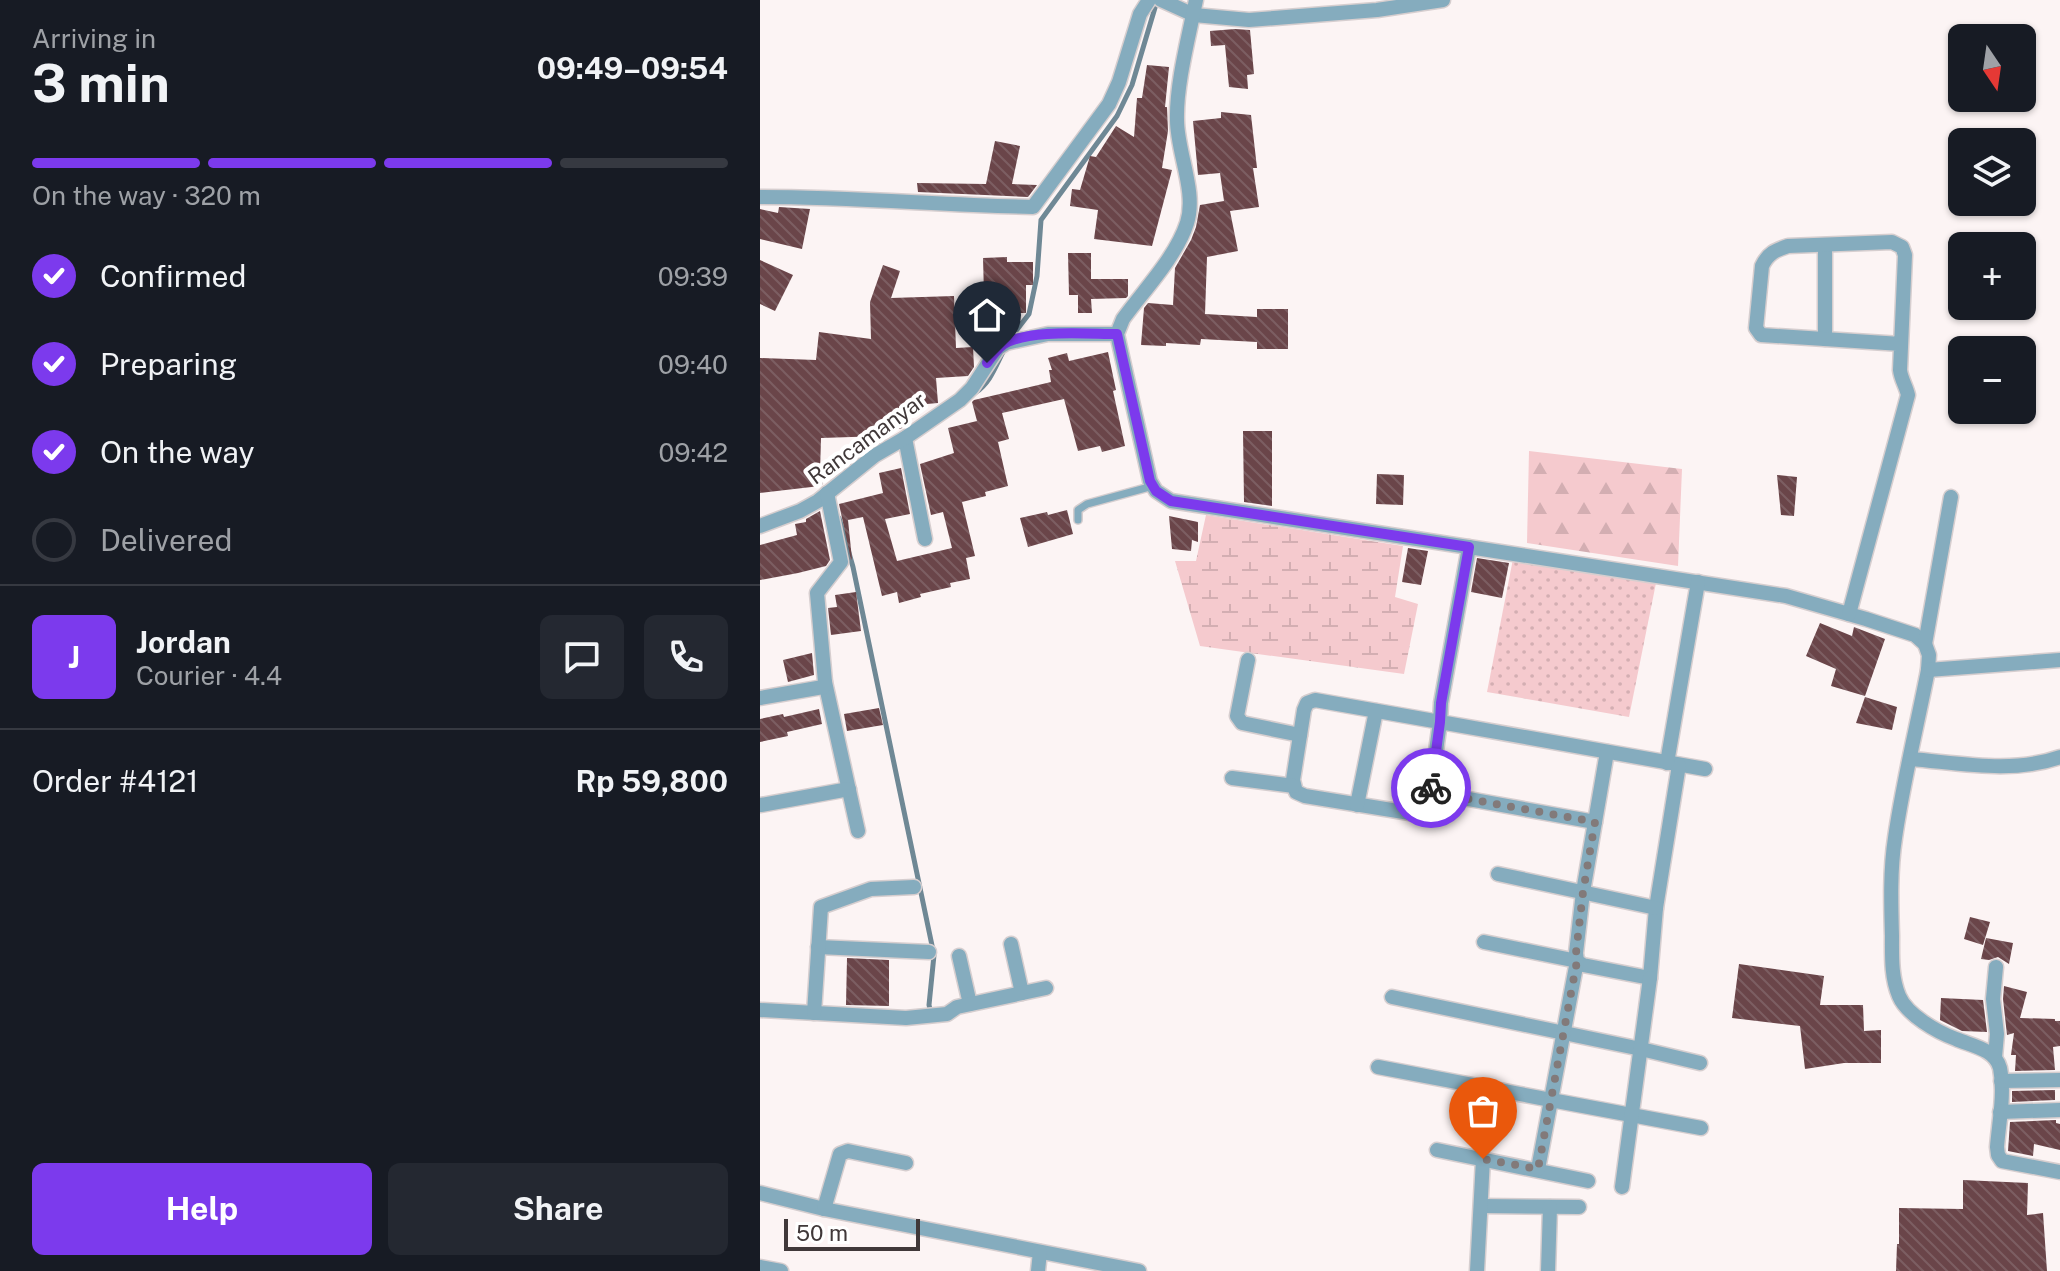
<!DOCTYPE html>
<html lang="en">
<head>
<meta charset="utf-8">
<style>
	:root { --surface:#171b24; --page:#242831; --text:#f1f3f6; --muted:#9ea1a6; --line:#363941; --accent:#7c3aed }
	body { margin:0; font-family:"Public Sans",sans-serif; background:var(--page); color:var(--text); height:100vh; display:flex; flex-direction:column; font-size:30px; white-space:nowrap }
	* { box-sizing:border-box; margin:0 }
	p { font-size:26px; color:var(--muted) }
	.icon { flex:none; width:44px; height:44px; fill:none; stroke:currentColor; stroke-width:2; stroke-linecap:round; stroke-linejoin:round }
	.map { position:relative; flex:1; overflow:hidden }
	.details { display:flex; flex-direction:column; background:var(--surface); width:760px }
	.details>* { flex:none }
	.needle { width:52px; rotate:167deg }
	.controls { position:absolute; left:1188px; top:24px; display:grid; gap:16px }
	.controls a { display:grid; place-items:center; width:88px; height:88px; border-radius:12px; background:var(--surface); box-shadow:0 2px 6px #0004; font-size:40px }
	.scale { position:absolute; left:24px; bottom:20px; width:136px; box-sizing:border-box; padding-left:8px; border:4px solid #403839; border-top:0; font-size:22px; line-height:28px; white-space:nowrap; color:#403839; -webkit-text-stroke:6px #fff; paint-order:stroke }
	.pin { position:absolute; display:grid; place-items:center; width:68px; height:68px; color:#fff; margin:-82px -34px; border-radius:50% 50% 50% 0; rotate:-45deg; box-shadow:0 0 8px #0007 }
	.pin .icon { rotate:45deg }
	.courier { position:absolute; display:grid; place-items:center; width:80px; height:80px; margin:-40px; border:6px solid #7c3aed; border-radius:50%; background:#fff; color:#222; box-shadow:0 2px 10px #0007 }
	.head em { font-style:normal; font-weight:700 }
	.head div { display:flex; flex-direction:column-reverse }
	.head { display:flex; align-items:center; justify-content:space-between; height:136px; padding:0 32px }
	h1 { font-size:52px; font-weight:700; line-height:60px }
	.bar { display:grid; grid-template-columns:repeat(4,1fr); gap:12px 8px; align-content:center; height:96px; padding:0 32px }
	.bar i { height:10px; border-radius:6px; background:var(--line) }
	.bar .on { background:var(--accent) }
	.bar p { grid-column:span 4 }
	.line { display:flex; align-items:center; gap:20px; padding:0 32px; border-top:2px solid var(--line) }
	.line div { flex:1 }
	.round { display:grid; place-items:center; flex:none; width:84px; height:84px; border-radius:12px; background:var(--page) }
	ol { padding:0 32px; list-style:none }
	li { display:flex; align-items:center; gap:24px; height:88px }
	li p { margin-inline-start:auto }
	li .icon { padding:8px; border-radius:50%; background:var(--accent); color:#fff; stroke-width:4 }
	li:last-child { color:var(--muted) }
	li i { width:44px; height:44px; border:4px solid var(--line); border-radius:50% }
	.primary-button { display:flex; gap:16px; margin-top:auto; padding:16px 32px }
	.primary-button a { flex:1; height:92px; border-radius:12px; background:var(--accent); color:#fff; font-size:32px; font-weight:700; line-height:92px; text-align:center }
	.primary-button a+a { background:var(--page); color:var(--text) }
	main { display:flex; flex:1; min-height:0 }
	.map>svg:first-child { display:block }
	.grass { fill:url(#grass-dots) }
	.forest { fill:url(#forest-firs) }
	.wetland { fill:url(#wetland-marsh) }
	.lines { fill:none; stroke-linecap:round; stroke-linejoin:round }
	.stream { stroke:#6f8895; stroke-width:5 }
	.building { fill:url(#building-back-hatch) }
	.service-casing { stroke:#d6cecf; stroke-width:10 }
	.minor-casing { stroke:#d6cecf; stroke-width:17 }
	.service { stroke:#85acbe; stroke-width:7 }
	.minor { stroke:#85acbe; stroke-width:14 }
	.done { stroke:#827a7a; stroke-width:8; stroke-dasharray:0 14.4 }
	.route { stroke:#7c3aed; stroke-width:10 }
	.labels { text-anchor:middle; stroke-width:8; stroke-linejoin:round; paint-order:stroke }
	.street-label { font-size:22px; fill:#403839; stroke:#fff }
</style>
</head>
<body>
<main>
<section class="details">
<div class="head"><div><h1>3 min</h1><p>Arriving in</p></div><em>09:49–09:54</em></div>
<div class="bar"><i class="on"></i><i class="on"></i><i class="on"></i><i></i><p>On the way · 320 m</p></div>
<ol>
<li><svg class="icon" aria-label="check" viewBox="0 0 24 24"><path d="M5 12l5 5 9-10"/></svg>Confirmed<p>09:39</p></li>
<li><svg class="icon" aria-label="check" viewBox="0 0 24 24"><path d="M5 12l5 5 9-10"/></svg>Preparing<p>09:40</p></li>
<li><svg class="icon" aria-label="check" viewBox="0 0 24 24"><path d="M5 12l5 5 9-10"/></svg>On the way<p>09:42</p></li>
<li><i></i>Delivered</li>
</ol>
<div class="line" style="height:144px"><b class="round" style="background:var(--accent);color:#fff">J</b><div><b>Jordan</b><p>Courier · 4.4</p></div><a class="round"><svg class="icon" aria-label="chat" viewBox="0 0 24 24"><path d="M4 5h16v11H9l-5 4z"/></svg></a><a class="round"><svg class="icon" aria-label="phone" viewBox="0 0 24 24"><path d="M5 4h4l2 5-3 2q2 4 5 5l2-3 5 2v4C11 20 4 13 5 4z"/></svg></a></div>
<div class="line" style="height:104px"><div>Order #4121</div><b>Rp 59,800</b></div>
<div class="primary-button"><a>Help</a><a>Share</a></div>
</section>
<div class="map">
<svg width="1300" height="1271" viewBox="0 0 1300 1271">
	<defs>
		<pattern id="grass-dots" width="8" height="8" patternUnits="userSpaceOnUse" patternTransform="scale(2)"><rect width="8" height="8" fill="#f5cace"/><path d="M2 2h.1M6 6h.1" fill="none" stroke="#d3aeb2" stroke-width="1.8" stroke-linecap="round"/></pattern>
		<pattern id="forest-firs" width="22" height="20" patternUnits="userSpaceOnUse" patternTransform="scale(2)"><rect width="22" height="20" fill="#f5cace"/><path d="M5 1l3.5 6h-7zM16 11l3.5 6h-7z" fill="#d3aeb2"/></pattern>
		<pattern id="wetland-marsh" width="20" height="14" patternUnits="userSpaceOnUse" patternTransform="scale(2)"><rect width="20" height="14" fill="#f5cace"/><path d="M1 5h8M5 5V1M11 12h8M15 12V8" fill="none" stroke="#d3aeb2"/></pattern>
		<pattern id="building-back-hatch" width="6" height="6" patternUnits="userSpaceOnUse" patternTransform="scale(2)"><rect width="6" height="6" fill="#6a4549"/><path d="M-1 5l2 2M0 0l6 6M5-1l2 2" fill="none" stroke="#7c5e62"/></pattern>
	</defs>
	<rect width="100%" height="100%" fill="#fcf4f4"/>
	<path class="grass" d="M 753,559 L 896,583 L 869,717 L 727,692 Z"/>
	<path class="forest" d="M 769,451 L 922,469 L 918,566 L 767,543 Z"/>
	<path class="wetland" d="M 446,515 L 643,546 L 635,597 L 658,604 L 644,674 L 440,646 L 415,561 L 436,561 Z"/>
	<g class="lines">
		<g class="stream">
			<path d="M 249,340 L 269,314 L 277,276 L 281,220 L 357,116 L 372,85 L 397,1"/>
			<path d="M 215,393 C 230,383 235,368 243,352"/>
			<path d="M 79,518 L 93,567 L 174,955 L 169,1005 L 171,1013"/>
		</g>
	</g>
	<g class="building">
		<path d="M 475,29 L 490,30 L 494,74 L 487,75 L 488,89 L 469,87 L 465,45 L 451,46 L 450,31 Z"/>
		<path d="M 387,65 L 409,67 L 405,107 L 407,107 L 408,131 L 402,168 L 412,170 L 392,246 L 334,239 L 338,210 L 310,206 L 312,189 L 320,190 L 330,156 L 336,157 L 356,126 L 374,137 L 377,98 L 382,98 Z"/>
		<path d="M 461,112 L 491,115 L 497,168 L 493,168 L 499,207 L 470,211 L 478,251 L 447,257 L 445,314 L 497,317 L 497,309 L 528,309 L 528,349 L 497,349 L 497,342 L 441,339 L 440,345 L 406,343 L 406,346 L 381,345 L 384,308 L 388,303 L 413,305 L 415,268 L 431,240 L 436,227 L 440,205 L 464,201 L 460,173 L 438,175 L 433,121 L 461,118 Z"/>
		<path d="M 235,141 L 260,146 L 252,184 L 277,185 L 268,197 L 158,192 L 157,183 L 226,184 Z"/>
		<path d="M 19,207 L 50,209 L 42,249 L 0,239 L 0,209 L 18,213 Z"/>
		<path d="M 308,253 L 331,253 L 331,279 L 368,279 L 368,296 L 366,298 L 331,299 L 332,313 L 318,313 L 318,295 L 309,295 Z"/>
		<path d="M 247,257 L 247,262 L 273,262 L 273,285 L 266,285 L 266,313 L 249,313 L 250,332 L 234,338 L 224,294 L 223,258 Z"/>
		<path d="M 0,260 L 33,275 L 15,311 L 0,304 Z"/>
		<path d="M 123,265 L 140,271 L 131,298 L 194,296 L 196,348 L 213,347 L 214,367 L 208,376 L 176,378 L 178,403 L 144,406 L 144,427 L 140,429 L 122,429 L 122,436 L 61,438 L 60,473 L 63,473 L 63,484 L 60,486 L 0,493 L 0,358 L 56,360 L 59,332 L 111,339 L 110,302 Z"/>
		<path d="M 348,352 L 356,390 L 353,391 L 365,446 L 342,452 L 340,446 L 318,451 L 304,399 L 242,413 L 249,439 L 238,442 L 248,486 L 225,492 L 226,496 L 202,502 L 215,556 L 206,558 L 210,579 L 190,583 L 191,587 L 160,594 L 161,597 L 139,603 L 137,592 L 122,596 L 103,517 L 88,520 L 92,559 L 91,560 L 79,504 L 123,493 L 119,473 L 141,468 L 150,514 L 125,519 L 137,561 L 192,548 L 183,512 L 171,515 L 160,464 L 194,453 L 188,428 L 217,421 L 212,402 L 214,400 L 291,382 L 289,370 L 292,370 L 288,358 L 307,353 L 309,361 Z"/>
		<path d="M 483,431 L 512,431 L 512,506 L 484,502 Z"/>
		<path d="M 617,474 L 644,475 L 643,505 L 616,504 Z"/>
		<path d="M 1017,475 L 1037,477 L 1034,516 L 1021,515 Z"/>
		<path d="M 307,510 L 313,534 L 268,547 L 260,518 L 287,512 L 288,515 Z"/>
		<path d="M 60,511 L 70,560 L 66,566 L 38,573 L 0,580 L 0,545 L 37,535 L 35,524 L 46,522 L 46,519 Z"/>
		<path d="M 409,516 L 438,522 L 438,542 L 432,540 L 431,551 L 412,549 Z"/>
		<path d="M 648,548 L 668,551 L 661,585 L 642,582 Z"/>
		<path d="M 717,558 L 749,563 L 742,598 L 711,592 Z"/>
		<path d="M 96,592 L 101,631 L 71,635 L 68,608 L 77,607 L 75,595 Z"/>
		<path d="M 1060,623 L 1092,636 L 1094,627 L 1125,639 L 1105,696 L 1071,686 L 1076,669 L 1046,656 Z"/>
		<path d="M 52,653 L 54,675 L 28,682 L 23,660 Z"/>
		<path d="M 1105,697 L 1137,707 L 1132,730 L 1096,723 Z"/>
		<path d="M 119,708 L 123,725 L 87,731 L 84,714 Z"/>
		<path d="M 59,709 L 62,724 L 27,732 L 28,736 L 0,742 L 0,719 L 23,714 L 24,717 Z"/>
		<path d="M 1210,917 L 1230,922 L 1223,945 L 1204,939 Z"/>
		<path d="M 1226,938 L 1253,943 L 1249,964 L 1238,957 L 1229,960 L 1221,959 Z"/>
		<path d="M 87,958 L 129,960 L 129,1006 L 86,1005 Z"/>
		<path d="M 979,964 L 1064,976 L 1060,1005 L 1103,1005 L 1104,1031 L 1121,1030 L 1121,1063 L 1084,1063 L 1045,1069 L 1040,1026 L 972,1018 Z"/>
		<path d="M 1244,986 L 1267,992 L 1260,1018 L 1295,1019 L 1295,1021 L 1300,1021 L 1300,1046 L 1293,1047 L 1295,1070 L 1255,1071 L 1256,1055 L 1251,1055 L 1254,1033 L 1247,1035 L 1243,999 Z"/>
		<path d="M 1181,998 L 1223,1000 L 1227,1032 L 1202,1031 L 1180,1020 Z"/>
		<path d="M 1295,1090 L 1295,1100 L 1252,1102 L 1252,1091 Z"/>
		<path d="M 1296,1120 L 1296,1123 L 1300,1124 L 1300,1150 L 1274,1144 L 1273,1156 L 1248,1151 L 1250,1122 Z"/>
		<path d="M 1203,1180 L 1268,1183 L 1267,1215 L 1283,1213 L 1287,1271 L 1136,1271 L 1137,1244 L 1139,1244 L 1139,1208 L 1203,1209 Z"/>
	</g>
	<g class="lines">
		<g class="service-casing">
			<path id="service" d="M 318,520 L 318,510 L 327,504 L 393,486"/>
		</g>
		<g class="minor-casing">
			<g id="minor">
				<path d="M 401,0 L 434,15 L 489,20 L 617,10 L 683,0"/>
				<path d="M 436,0 C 429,36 416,84 417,120 C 417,152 437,192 427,223 C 416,257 384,290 363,319 L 357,334 L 390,481 L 396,491 L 411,501 L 1026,596 L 1106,619 L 1155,635 L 1165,644 L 1169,655 L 1168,670 C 1157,726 1143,782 1135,838 C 1130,870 1131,903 1132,936 C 1132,956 1131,977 1139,996 C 1147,1015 1177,1032 1196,1039 C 1212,1046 1235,1049 1240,1068 C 1245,1093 1239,1122 1237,1147 L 1238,1155 L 1242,1161 L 1300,1172"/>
				<path d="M 0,197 C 91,197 182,205 273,207 L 349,104 L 359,82 L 380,14 L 389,0"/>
				<path d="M 1065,339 L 1065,245"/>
				<path d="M 145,438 L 165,539"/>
				<path d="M 0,526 L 40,511 L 58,501 L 114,456 L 145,438 L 200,400 L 212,388 L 238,348 L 246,343 L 288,334 L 357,334"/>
				<path d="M 709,547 L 681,703 L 680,722 L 555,700 L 547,703 L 544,710 L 533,780 L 536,792 L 545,796 L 656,814 L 666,809 L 669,802 L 680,722 L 945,769"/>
				<path d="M 1089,614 L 1148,395 C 1146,386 1141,379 1140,370 L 1145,255 L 1142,247 L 1132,242 L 1028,246 C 1016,250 1008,253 1002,266 L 996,328 L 1001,335 L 1141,344"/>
				<path d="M 1165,644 L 1191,497"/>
				<path d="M 488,660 L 477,716 L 482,723 L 540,735"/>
				<path d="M 1168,670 L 1300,660"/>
				<path d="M 65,682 L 98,831"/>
				<path d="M 0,698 L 63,687 L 65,682 L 57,593 L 81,562 L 67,493"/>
				<path d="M 847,752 L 823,892 L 816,953 L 817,961 L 823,965 L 890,978 L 896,908 L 919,765"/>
				<path d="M 1151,759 C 1200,763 1252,774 1300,757"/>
				<path d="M 907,763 L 938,582"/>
				<path d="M 472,778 L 534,786"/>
				<path d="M 670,792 L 835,822"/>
				<path d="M 1,805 L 89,789"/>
				<path d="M 597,805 L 616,711"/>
				<path d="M 738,874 L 896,908"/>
				<path d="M 251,944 L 262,993"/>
				<path d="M 58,947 L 169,952"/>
				<path d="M 199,956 L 210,1004"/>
				<path d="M 632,997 L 881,1049 L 940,1063"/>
				<path d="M 0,1010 L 146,1018 L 187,1014 L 197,1007 L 286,988"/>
				<path d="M 54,1013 L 61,907 L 111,889 L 154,887"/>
				<path d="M 1235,1057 L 1237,1034 L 1233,999 L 1236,967"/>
				<path d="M 618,1067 L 791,1100 L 817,961 L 724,942"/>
				<path d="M 1241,1081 L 1300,1080"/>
				<path d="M 1240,1112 L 1300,1110"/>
				<path d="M 677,1150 L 828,1181"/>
				<path d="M 778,1169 L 791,1100 L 941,1128"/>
				<path d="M 862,1187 L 890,978"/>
				<path d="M 0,1193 L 64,1209 L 379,1271"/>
				<path d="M 722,1206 L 819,1207"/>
				<path d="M 64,1209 L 80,1154 L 88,1151 L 146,1163"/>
				<path d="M 0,1267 L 21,1271"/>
				<path d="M 278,1271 L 280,1252"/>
				<path d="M 717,1271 L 723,1159"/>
				<path d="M 788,1271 L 790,1207"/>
			</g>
		</g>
		<use href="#service" class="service"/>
		<use href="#minor" class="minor"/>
	</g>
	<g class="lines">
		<path class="done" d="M 671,788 L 670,792 L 835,822 L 823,892 L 816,953 L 817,961 L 778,1169 L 723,1159"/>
		<path class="route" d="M 227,363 C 232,356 237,349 244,344 C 269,329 327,334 357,334 L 390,481 L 396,491 L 411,501 L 709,547 L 681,703 L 680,722 L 671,788"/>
	</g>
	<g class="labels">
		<g class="street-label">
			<text transform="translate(107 438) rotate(-36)" y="8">Rancamanyar</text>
		</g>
	</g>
</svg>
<div class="controls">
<a><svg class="needle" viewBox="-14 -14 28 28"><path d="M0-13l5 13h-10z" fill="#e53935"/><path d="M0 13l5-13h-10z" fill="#9ea1a6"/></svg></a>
<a><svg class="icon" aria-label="layers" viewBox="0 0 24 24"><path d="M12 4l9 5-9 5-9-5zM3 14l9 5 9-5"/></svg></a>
<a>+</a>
<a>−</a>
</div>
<div class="scale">50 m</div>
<div class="pin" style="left:723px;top:1159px;background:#ea580c"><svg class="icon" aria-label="bag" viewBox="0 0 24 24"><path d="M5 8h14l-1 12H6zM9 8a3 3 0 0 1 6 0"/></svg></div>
<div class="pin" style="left:227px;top:363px;background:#1f2937"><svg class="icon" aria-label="home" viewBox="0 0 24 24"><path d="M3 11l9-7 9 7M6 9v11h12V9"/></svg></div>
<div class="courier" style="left:671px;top:788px"><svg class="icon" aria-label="bike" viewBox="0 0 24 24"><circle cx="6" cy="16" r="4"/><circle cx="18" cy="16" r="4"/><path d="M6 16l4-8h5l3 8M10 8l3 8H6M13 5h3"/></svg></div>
</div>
</main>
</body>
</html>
